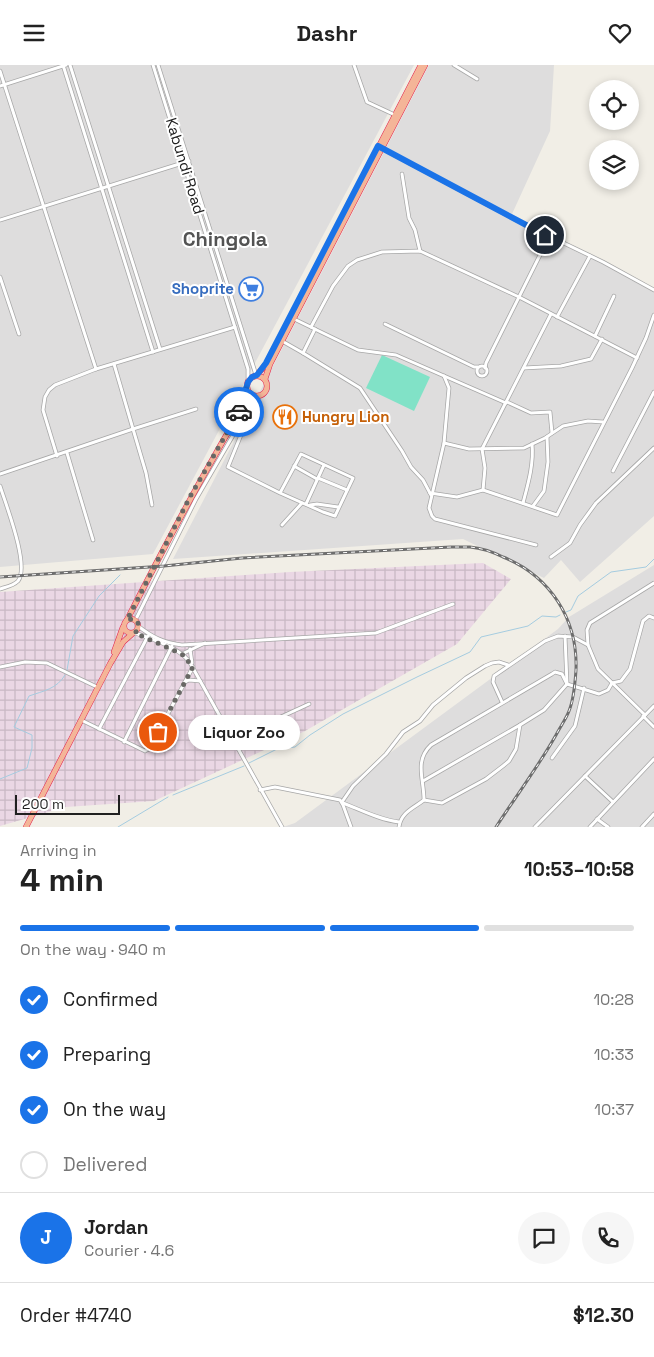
<!DOCTYPE html>
<html lang="en">
<head>
<meta charset="utf-8">
<style>
	:root { --surface:#fff; --page:#f6f6f6; --text:#222; --muted:#767676; --line:#e0e0e0; --accent:#1a73e8 }
	body { margin:0; font-family:"Space Grotesk",sans-serif; background:var(--page); color:var(--text); height:100vh; display:flex; flex-direction:column; font-size:19px; white-space:nowrap }
	* { box-sizing:border-box; margin:0 }
	p { font-size:16px; color:var(--muted) }
	.icon { flex:none; width:28px; height:28px; fill:none; stroke:currentColor; stroke-width:2; stroke-linecap:round; stroke-linejoin:round }
	.map { position:relative; height:762px; overflow:hidden }
	.panel { display:flex; flex-direction:column; background:var(--surface); flex:1 }
	.panel>* { flex:none }
	.tools { position:absolute; left:589px; top:15px; display:grid; gap:10px }
	.tools a { display:grid; place-items:center; width:50px; height:50px; border-radius:50%; background:var(--surface); box-shadow:0 2px 8px #0003; font-size:25px }
	.scale { position:absolute; left:15px; bottom:12px; width:105px; box-sizing:border-box; padding-left:5px; border:2px solid #202020; border-top:0; font-size:14px; line-height:18px; white-space:nowrap; color:#202020; -webkit-text-stroke:4px #fff; paint-order:stroke }
	.pin { position:absolute; display:grid; place-items:center; width:42px; height:42px; color:#fff; margin:-21px; border:2px solid #fff; border-radius:50%; box-shadow:0 1px 5px #0007 }
	.courier { position:absolute; display:grid; place-items:center; width:50px; height:50px; margin:-25px; border:4px solid #1a73e8; border-radius:50%; background:#fff; color:#222; box-shadow:0 1px 6px #0007 }
	.bubble { position:absolute; height:35px; border-radius:18px; background:var(--surface); box-shadow:0 2px 8px #0003; font-size:16px; font-weight:800; line-height:35px; text-align:center }
	.summary em { font-style:normal; font-weight:800 }
	.summary div { display:flex; flex-direction:column-reverse }
	.summary { display:flex; align-items:center; justify-content:space-between; height:85px; padding:0 20px }
	h1 { font-size:32px; font-weight:800; line-height:38px }
	.bar { display:grid; grid-template-columns:repeat(4,1fr); gap:8px 5px; align-content:center; height:60px; padding:0 20px }
	.bar i { height:6px; border-radius:4px; background:var(--line) }
	.bar .on { background:var(--accent) }
	.bar p { grid-column:span 4 }
	.line { display:flex; align-items:center; gap:12px; padding:0 20px; border-top:1px solid var(--line) }
	.line div { flex:1 }
	.round { display:grid; place-items:center; flex:none; width:52px; height:52px; border-radius:26px; background:var(--page) }
	ol { padding:0 20px; list-style:none }
	li { display:flex; align-items:center; gap:15px; height:55px }
	li p { margin-inline-start:auto }
	li .icon { padding:5px; border-radius:50%; background:var(--accent); color:#fff; stroke-width:4 }
	li:last-child { color:var(--muted) }
	li i { width:28px; height:28px; border:2px solid var(--line); border-radius:50% }
	header { display:flex; justify-content:space-between; align-items:center; height:65px; padding:0 20px; background:var(--surface); font-size:22px; font-weight:800 }
	.map>svg:first-child { display:block }
	.residential { fill:#dedddd }
	.industrial { fill:url(#industrial-grid) }
	.pitch { fill:#81e2c7 }
	.lines { fill:none; stroke-linecap:round; stroke-linejoin:round }
	.stream { stroke:#a5cce0; stroke-width:1 }
	.minor-casing { stroke:#a7a7a7; stroke-width:4.5 }
	.trunk-casing { stroke:#e21f4d; stroke-width:6 }
	.minor { stroke:#fff; stroke-width:3 }
	.trunk { stroke:#f4b598; stroke-width:5 }
	.rail-casing { stroke:#6e6e6e; stroke-width:3 }
	.rail { stroke:#fff; stroke-width:1; stroke-dasharray:4; stroke-linecap:butt }
	.done { stroke:#696865; stroke-width:5; stroke-dasharray:0 9 }
	.route { stroke:#1a73e8; stroke-width:6 }
	.labels { text-anchor:middle; stroke-width:4; stroke-linejoin:round; paint-order:stroke }
	.street-label { font-size:15px; fill:#202020; stroke:#fff }
	.shop-label { font-size:15px; font-weight:bold; fill:#366cbe; stroke:#fff; text-anchor:end }
	.food-label { font-size:15px; font-weight:bold; fill:#c56008; stroke:#fff; text-anchor:start }
	.district-label { font-size:20px; font-weight:bold; fill:#535353; stroke:#fff }
</style>
</head>
<body>
<header><svg class="icon" aria-label="menu" viewBox="0 0 24 24"><path d="M4 6h16M4 12h16M4 18h16"/></svg>Dashr<svg class="icon" aria-label="heart" viewBox="0 0 24 24"><path d="M12 20l-8-8c-3-5 5-10 8-4 3-6 11-1 8 4z"/></svg></header>
<div class="map">
<svg width="654" height="762" viewBox="0 0 654 762">
	<defs>
		<pattern id="industrial-grid" width="8" height="8" patternUnits="userSpaceOnUse" patternTransform="scale(1.25)"><rect width="8" height="8" fill="#ead7e4"/><path d="M0 4h8M4 0v8" fill="none" stroke="#c8b8c3"/></pattern>
	</defs>
	<rect width="100%" height="100%" fill="#f1eee6"/>
	<g class="residential">
		<path d="M 0,0 L 414,0 L 153,489 L 0,502 Z"/>
		<path d="M 429,0 L 554,0 L 550,66 L 512,149 L 654,226 L 654,451 L 580,517 L 561,495 L 544,513 L 463,474 L 173,494 Z"/>
		<path d="M 654,500 L 654,762 L 283,762 L 295,758 L 558,564 L 569,552 Z"/>
	</g>
	<path class="industrial" d="M 483,498 L 511,514 L 457,579 L 305,666 L 154,736 L 66,742 L 0,761 L 0,527 L 290,507 Z"/>
	<path class="pitch" d="M 382,290 L 430,312 L 414,346 L 366,323 Z"/>
	<g class="lines">
		<g class="stream">
			<path d="M 566,547 L 571,545 L 578,531 L 611,507 L 646,502 L 654,494"/>
			<path d="M 67,605 L 73,571 L 99,531 L 120,510"/>
			<path d="M 249,698 L 277,684 L 295,682 L 310,670 L 343,649 L 417,612 L 470,587 L 481,572 L 528,561 L 542,551 L 556,552 L 560,550"/>
			<path d="M 0,714 L 27,703 L 32,683 L 32,670 L 14,662 L 29,631 C 43,626 57,624 65,610"/>
			<path d="M 173,730 L 244,701"/>
			<path d="M 118,762 L 168,732"/>
		</g>
		<g class="minor-casing">
			<g id="minor">
				<path d="M 63,0 L 153,287"/>
				<path d="M 70,0 L 160,284"/>
				<path d="M 153,0 L 248,304 L 248,317"/>
				<path d="M 158,0 L 256,310"/>
				<path d="M 354,0 L 367,37 L 395,50"/>
				<path d="M 454,0 L 477,14"/>
				<path d="M 0,6 L 96,304"/>
				<path d="M 0,21 L 66,0"/>
				<path d="M 381,83 L 516,155 L 603,197 L 654,225"/>
				<path d="M 402,109 L 409,153 L 415,165 L 420,186"/>
				<path d="M 0,155 L 189,96"/>
				<path d="M 0,212 L 19,269"/>
				<path d="M 557,252 L 590,191"/>
				<path d="M 292,253 L 358,285 L 396,290 L 506,338"/>
				<path d="M 385,259 L 474,302 L 478,302"/>
				<path d="M 311,262 L 333,221 L 348,201 L 357,195 L 382,187 L 420,186 L 519,232 L 637,293"/>
				<path d="M 315,264 L 303,288 L 360,323 L 402,386 L 411,402 L 423,415 L 431,430"/>
				<path d="M 595,271 L 614,231"/>
				<path d="M 282,276 L 303,288"/>
				<circle cx="482" cy="306" r="5"/>
				<path d="M 485,303 L 486,298 L 546,178"/>
				<path d="M 524,303 L 561,301 L 591,294 L 602,274"/>
				<path d="M 444,311 L 449,323 L 444,378 L 429,443 L 432,451 L 435,454 L 536,480"/>
				<path d="M 507,337 L 531,348 L 550,347 L 552,368"/>
				<path d="M 233,359 L 234,366 L 241,370 L 228,402 L 280,428 L 323,447 L 335,451 L 353,413 L 301,389 L 280,428"/>
				<path d="M 444,378 L 469,384 L 524,383 L 545,373 L 563,361 L 588,356 L 603,357"/>
				<path d="M 67,388 L 93,475"/>
				<path d="M 57,391 L 43,345 L 45,332 L 49,325 L 55,320 L 96,304 L 235,262"/>
				<path d="M 294,401 L 317,414"/>
				<path d="M 613,406 L 654,327"/>
				<path d="M 0,409 L 133,364 L 114,299"/>
				<path d="M 318,413 L 347,425"/>
				<path d="M 0,421 C 6,440 30,501 18,516 C 13,521 6,522 0,524"/>
				<path d="M 483,425 L 485,403 L 482,384 L 551,249"/>
				<path d="M 430,428 L 457,432 L 483,425 L 557,450 L 632,303 L 646,273 L 654,250"/>
				<path d="M 523,438 C 528,419 534,399 532,379"/>
				<path d="M 306,439 L 324,400"/>
				<path d="M 152,440 L 146,408 L 133,364 L 196,344"/>
				<path d="M 310,440 L 317,439 L 338,442"/>
				<path d="M 533,441 L 544,426 L 548,397 L 547,372"/>
				<path d="M 282,460 L 302,438"/>
				<path d="M 551,492 L 570,478 L 580,460 L 596,438 L 654,383"/>
				<path d="M 137,552 L 196,434 L 235,367 L 238,353"/>
				<path d="M 138,561 C 152,572 164,578 182,580 L 376,568 L 453,539"/>
				<path d="M 135,568 C 152,574 176,581 189,596 L 282,762"/>
				<path d="M 588,580 L 587,565 L 590,558 L 654,518"/>
				<path d="M 190,584 L 192,598"/>
				<path d="M 182,589 L 205,578"/>
				<path d="M 0,602 L 25,597 L 47,598 L 97,622"/>
				<path d="M 185,617 L 189,615 L 200,616"/>
				<path d="M 567,619 L 599,629 L 608,625 L 612,618 L 621,616 L 630,604 L 643,556 L 649,551 L 654,553"/>
				<path d="M 502,637 L 493,617 L 494,611 L 545,576 L 558,571 L 573,572 L 588,580 L 598,604 L 645,650"/>
				<path d="M 643,651 L 654,662"/>
				<path d="M 81,655 L 145,686 L 149,684 L 193,602"/>
				<path d="M 99,664 L 148,571"/>
				<path d="M 233,674 L 309,639"/>
				<path d="M 124,677 L 172,581"/>
				<path d="M 552,693 L 575,661 L 584,623"/>
				<path d="M 585,711 L 613,737"/>
				<path d="M 423,716 L 520,660"/>
				<path d="M 260,725 L 275,722 L 340,735 L 343,740 L 351,762"/>
				<path d="M 424,735 L 442,738 L 486,714 L 503,701 L 509,696 L 516,684 L 520,660 L 544,645 L 567,619 L 565,571"/>
				<path d="M 342,737 L 353,721 L 386,689 L 403,667 L 420,656 L 433,640 L 466,613 L 485,601 L 492,598 L 499,597 L 508,600"/>
				<path d="M 343,738 C 361,745 380,755 399,757"/>
				<path d="M 597,754 L 608,762"/>
				<path d="M 399,762 C 401,747 414,743 424,735 C 424,714 414,696 431,680 L 552,609 L 555,607 L 562,609 L 567,619"/>
				<path d="M 535,762 L 654,641"/>
				<path d="M 590,762 L 654,694"/>
				<path d="M 642,762 L 654,749"/>
			</g>
		</g>
		<g class="trunk-casing">
			<g id="trunk">
				<path d="M 257,310 L 267,298 L 421,0"/>
				<circle cx="257" cy="321" r="10"/>
				<path d="M 265,314 L 270,299 L 425,0"/>
				<path d="M 238,349 L 247,322"/>
				<circle cx="131" cy="561" r="7"/>
				<path d="M 127,555 C 154,502 181,450 210,399 C 224,375 236,348 258,331"/>
				<path d="M 114,587 L 123,562"/>
				<path d="M 26,762 L 110,599 L 123,577 L 132,569"/>
			</g>
		</g>
		<use href="#minor" class="minor"/>
		<use href="#trunk" class="trunk"/>
		<g class="rail-casing">
			<path id="rail" d="M 0,512 L 164,501 L 242,493 L 451,482 C 458,482 464,482 470,482 C 481,483 493,487 503,492 C 550,511 578,554 576,605 C 575,619 574,634 569,646 C 566,654 560,662 556,670 C 538,702 516,731 496,762"/>
		</g>
		<use href="#rail" class="rail"/>
	</g>
	<g class="lines">
		<path class="done" d="M 158,667 L 193,602 L 182,589 L 135,568 L 138,564 L 138,558 L 132,554 L 127,555 L 191,430 L 239,347"/>
		<path class="route" d="M 239,347 L 248,317 L 252,312 L 257,310 L 266,298 L 378,81 L 545,170"/>
	</g>
	<defs>
		<g id="supermarket-ring" transform="scale(1.25)"><circle r="9.5" fill="#fff" stroke="#3f7fe0" stroke-width="1.5"/><path d="M-6-5.5h2.5l.6 2H6L4.5 2H-2.5L-4.4-4H-6ZM-1.5 3.2a1.3 1.3 0 1 0 .1 0ZM3 3.2a1.3 1.3 0 1 0 .1 0Z" fill="#3f7fe0"/></g>
		<g id="restaurant-ring" transform="scale(1.25)"><circle r="9.5" fill="#fff" stroke="#e8710a" stroke-width="1.5"/><path d="M-5-6h1v4h1v-4h1v4h1v-4h1v5L-1.5 .5V6h-2V.5L-5-1ZM5-6V6H3V1.5H1.5Q1.5-4 5-6Z" fill="#e8710a"/></g>
	</defs>
	<g fill-rule="evenodd">
		<use href="#supermarket-ring" x="251" y="224"/>
		<use href="#restaurant-ring" x="285" y="352"/>
	</g>
	<g class="labels">
		<g class="street-label">
			<text transform="translate(185 101) rotate(73)" y="5">Kabundi Road</text>
		</g>
		<g class="shop-label">
			<text x="234" y="229">Shoprite</text>
		</g>
		<g class="food-label">
			<text x="302" y="357">Hungry Lion</text>
		</g>
		<g class="district-label">
			<text x="225" y="181">Chingola</text>
		</g>
	</g>
</svg>
<div class="tools">
<a><svg class="icon" aria-label="locate" viewBox="0 0 24 24"><circle cx="12" cy="12" r="6"/><path d="M12 2v4M12 18v4M2 12h4M18 12h4"/></svg></a>
<a><svg class="icon" aria-label="layers" viewBox="0 0 24 24"><path d="M12 4l9 5-9 5-9-5zM3 14l9 5 9-5"/></svg></a>
</div>
<div class="scale">200 m</div>
<div class="pin" style="left:158px;top:667px;background:#ea580c"><svg class="icon" aria-label="bag" viewBox="0 0 24 24"><path d="M5 8h14l-1 12H6zM9 8a3 3 0 0 1 6 0"/></svg></div>
<div class="pin" style="left:545px;top:170px;background:#1f2937"><svg class="icon" aria-label="home" viewBox="0 0 24 24"><path d="M3 11l9-7 9 7M6 9v11h12V9"/></svg></div>
<div class="courier" style="left:239px;top:347px"><svg class="icon" aria-label="car" viewBox="0 0 24 24"><path d="M5 17H2v-5l4-1 3-4h7l3 4 3 1v5h-3M9 17h6M6 11h13"/><circle cx="7" cy="17" r="2"/><circle cx="17" cy="17" r="2"/></svg></div>
<div class="bubble" style="left:188px;top:650px;width:112px">Liquor Zoo</div>
</div>
<section class="panel">
<div class="summary"><div><h1>4 min</h1><p>Arriving in</p></div><em>10:53–10:58</em></div>
<div class="bar"><i class="on"></i><i class="on"></i><i class="on"></i><i></i><p>On the way · 940 m</p></div>
<ol>
<li><svg class="icon" aria-label="check" viewBox="0 0 24 24"><path d="M5 12l5 5 9-10"/></svg>Confirmed<p>10:28</p></li>
<li><svg class="icon" aria-label="check" viewBox="0 0 24 24"><path d="M5 12l5 5 9-10"/></svg>Preparing<p>10:33</p></li>
<li><svg class="icon" aria-label="check" viewBox="0 0 24 24"><path d="M5 12l5 5 9-10"/></svg>On the way<p>10:37</p></li>
<li><i></i>Delivered</li>
</ol>
<div class="line" style="height:90px"><b class="round" style="background:var(--accent);color:#fff">J</b><div><b>Jordan</b><p>Courier · 4.6</p></div><a class="round"><svg class="icon" aria-label="chat" viewBox="0 0 24 24"><path d="M4 5h16v11H9l-5 4z"/></svg></a><a class="round"><svg class="icon" aria-label="phone" viewBox="0 0 24 24"><path d="M5 4h4l2 5-3 2q2 4 5 5l2-3 5 2v4C11 20 4 13 5 4z"/></svg></a></div>
<div class="line" style="height:65px"><div>Order #4740</div><b>$12.30</b></div>
</section>
</body>
</html>
